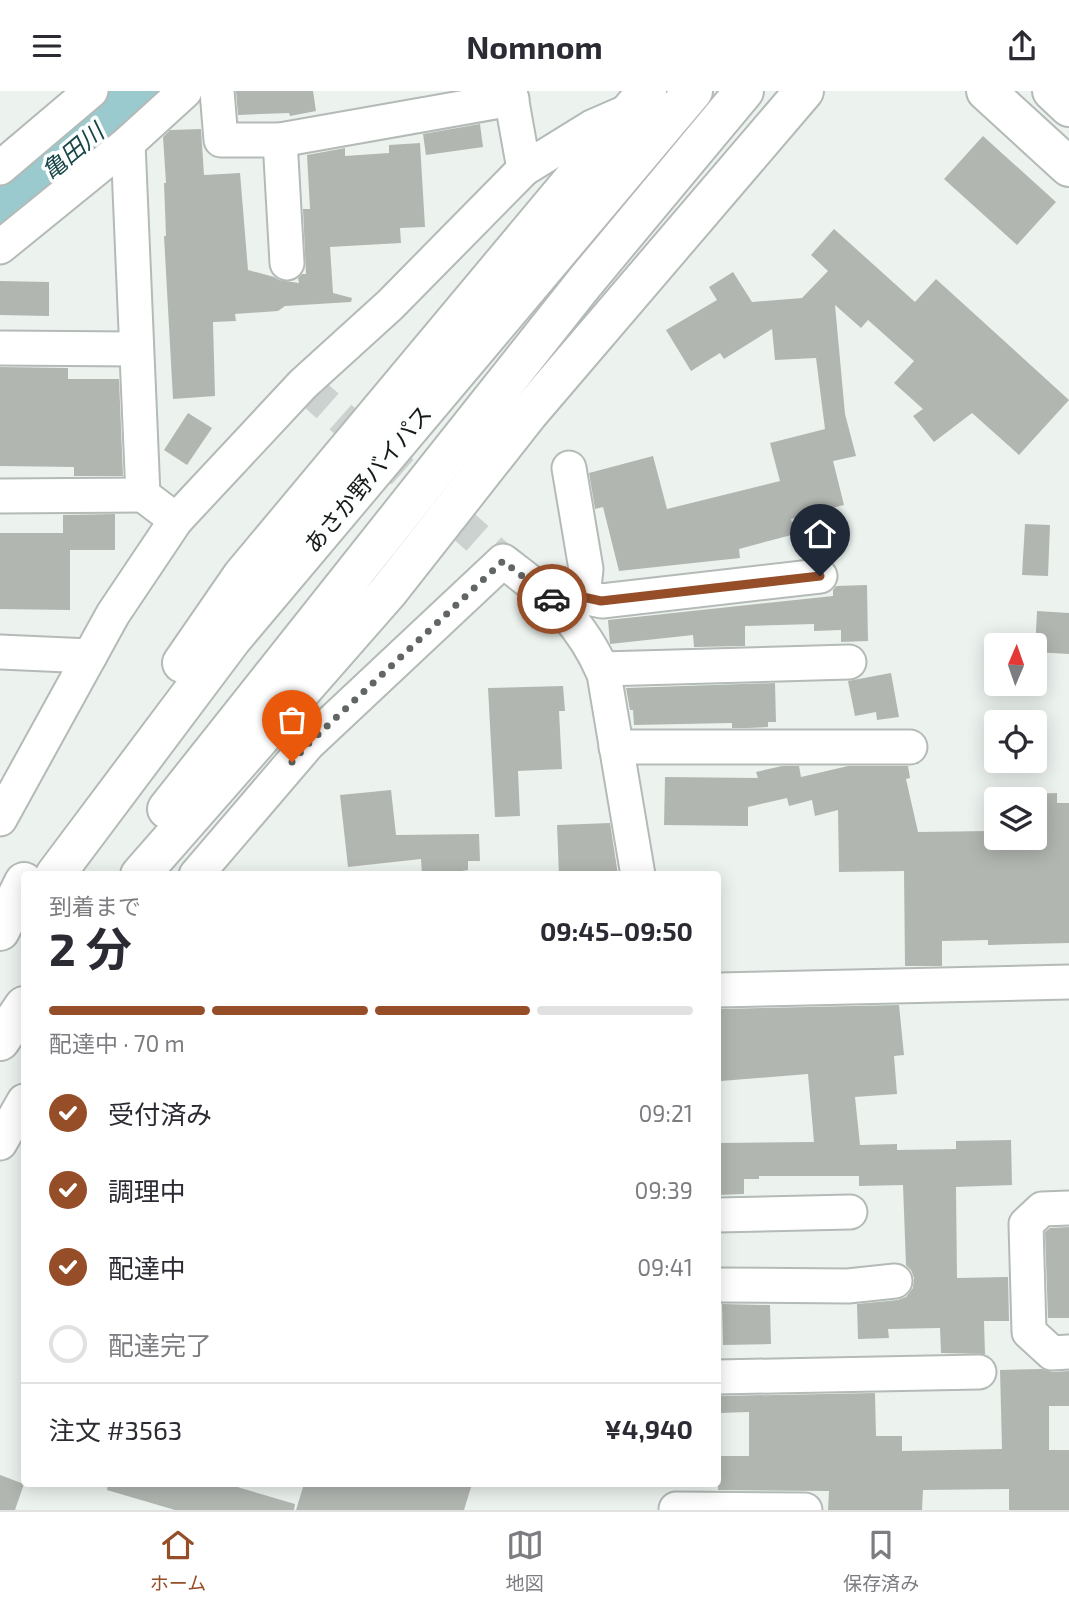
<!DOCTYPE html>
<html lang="ja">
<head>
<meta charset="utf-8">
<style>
	:root { --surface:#fff; --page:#f2f2f3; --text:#2b2b33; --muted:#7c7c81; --line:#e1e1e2; --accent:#954e28 }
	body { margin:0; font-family:"Exo 2","Noto Sans JP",sans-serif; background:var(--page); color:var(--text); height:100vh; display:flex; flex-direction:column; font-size:26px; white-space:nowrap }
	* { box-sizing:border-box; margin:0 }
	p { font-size:23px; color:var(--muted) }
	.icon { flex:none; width:38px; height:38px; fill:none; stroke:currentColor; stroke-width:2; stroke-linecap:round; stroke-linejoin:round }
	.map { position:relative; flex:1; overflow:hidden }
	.details { position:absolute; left:21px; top:780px; width:700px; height:616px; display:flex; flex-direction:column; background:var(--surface); border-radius:7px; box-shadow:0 4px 18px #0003 }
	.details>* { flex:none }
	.needle { width:46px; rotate:2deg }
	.controls { position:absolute; left:984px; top:542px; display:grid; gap:14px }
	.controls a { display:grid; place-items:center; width:63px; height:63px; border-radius:7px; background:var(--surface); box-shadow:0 4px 18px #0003; font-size:35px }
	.pin { position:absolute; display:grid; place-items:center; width:60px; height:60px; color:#fff; margin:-72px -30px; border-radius:50% 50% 50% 0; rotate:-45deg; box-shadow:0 0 7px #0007 }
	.pin .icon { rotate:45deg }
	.courier { position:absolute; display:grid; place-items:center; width:70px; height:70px; margin:-35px; border:5px solid #954e28; border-radius:50%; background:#fff; color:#222; box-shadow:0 2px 9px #0007 }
	.overview em { font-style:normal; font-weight:700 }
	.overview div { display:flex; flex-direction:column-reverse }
	.overview { display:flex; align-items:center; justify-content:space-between; height:119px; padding:0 28px }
	h1 { font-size:46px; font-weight:700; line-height:52px }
	.bar { display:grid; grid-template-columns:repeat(4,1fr); gap:10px 7px; align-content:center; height:84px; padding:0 28px }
	.bar i { height:9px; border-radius:5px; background:var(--line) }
	.bar .selected { background:var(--accent) }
	.bar p { grid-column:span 4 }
	.line { display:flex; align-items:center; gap:18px; padding:0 28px; border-top:2px solid var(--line) }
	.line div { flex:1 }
	ol { padding:0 28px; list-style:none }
	li { display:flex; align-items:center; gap:21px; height:77px }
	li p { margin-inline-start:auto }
	li .icon { padding:7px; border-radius:50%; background:var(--accent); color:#fff; stroke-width:4 }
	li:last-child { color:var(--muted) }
	li i { width:38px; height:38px; border:4px solid var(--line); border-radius:50% }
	header { display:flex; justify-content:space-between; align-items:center; height:91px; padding:0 28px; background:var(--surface); font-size:32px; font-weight:700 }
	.dock { display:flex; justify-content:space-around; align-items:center; height:98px; border-top:2px solid var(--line); background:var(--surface); font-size:19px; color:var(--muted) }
	.dock a { display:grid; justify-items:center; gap:4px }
	.dock .selected { color:var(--accent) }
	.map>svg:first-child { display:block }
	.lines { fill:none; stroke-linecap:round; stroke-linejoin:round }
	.river { stroke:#9ac9ce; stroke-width:51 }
	.building { fill:#b2b6b1 }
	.street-tunnel { stroke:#ccd2cf; stroke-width:33; stroke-dasharray:33 17; stroke-linecap:butt }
	.street-casing { stroke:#b4bab6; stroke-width:37 }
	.highway-casing { stroke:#b4bab6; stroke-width:42 }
	.street { stroke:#fff; stroke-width:33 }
	.highway { stroke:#fff; stroke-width:38 }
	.done { stroke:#626663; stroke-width:7; stroke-dasharray:0 12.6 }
	.route { stroke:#954e28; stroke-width:9 }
	.labels { text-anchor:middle; stroke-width:7; stroke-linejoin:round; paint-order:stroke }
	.street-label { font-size:23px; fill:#171a18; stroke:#fcfffd }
	.water-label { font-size:24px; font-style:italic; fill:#194549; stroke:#fcfffd }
</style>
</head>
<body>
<header><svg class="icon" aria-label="menu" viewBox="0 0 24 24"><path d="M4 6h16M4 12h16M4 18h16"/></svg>Nomnom<svg class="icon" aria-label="share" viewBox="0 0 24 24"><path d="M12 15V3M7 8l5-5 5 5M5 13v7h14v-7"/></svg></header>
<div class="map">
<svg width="1069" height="1419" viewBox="0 0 1069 1419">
	<rect width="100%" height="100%" fill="#ecf3ef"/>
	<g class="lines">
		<path class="river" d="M 0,122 L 145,0"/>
	</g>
	<g class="building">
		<path d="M 236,0 L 313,0 L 316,20 L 290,25 L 289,22 L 238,24 Z"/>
		<path d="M 480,33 L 483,56 L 426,64 L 423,43 Z"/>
		<path d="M 201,38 L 204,84 L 240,82 L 248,179 L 274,186 L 279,189 L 299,192 L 298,187 L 302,183 L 306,183 L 303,118 L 310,118 L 307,64 L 345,57 L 345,65 L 389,62 L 389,54 L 420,52 L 425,136 L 400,137 L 401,152 L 330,156 L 333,202 L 352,207 L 351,211 L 285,215 L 278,220 L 235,223 L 236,230 L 213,231 L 215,305 L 173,308 L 164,145 L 166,145 L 164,92 L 166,92 L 163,46 L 170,39 Z"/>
		<path d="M 983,45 L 1056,111 L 1017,154 L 944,88 Z"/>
		<path d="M 834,138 L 915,211 L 936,188 L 1069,309 L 1019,364 L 972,322 L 934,351 L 913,325 L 923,318 L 894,292 L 914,270 L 868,229 L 861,237 L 835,214 L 845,323 L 856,365 L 833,370 L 844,414 L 791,428 L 795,443 L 739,458 L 740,467 L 619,480 L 603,416 L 595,418 L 589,382 L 653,365 L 667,418 L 780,390 L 770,352 L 825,338 L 816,267 L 775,269 L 772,238 L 724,268 L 720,262 L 691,280 L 666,239 L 717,209 L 709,196 L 733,181 L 752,211 L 802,207 L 828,180 L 811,164 Z"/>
		<path d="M 0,190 L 49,191 L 49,225 L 0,224 Z"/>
		<path d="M 0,276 L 68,277 L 68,288 L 119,288 L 123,385 L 74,385 L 74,376 L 0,375 Z"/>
		<path d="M 188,322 L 212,337 L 187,374 L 164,359 Z"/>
		<path d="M 115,423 L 115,459 L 70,459 L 70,519 L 0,518 L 0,442 L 63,442 L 63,424 Z"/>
		<path d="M 1025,433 L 1050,434 L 1048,485 L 1022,484 Z"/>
		<path d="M 867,494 L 868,550 L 841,551 L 841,539 L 814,540 L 814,533 L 745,535 L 745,555 L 694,556 L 693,544 L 610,553 L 608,529 L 833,505 L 833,499 L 836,495 Z"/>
		<path d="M 1037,520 L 1069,522 L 1069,563 L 1035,561 Z"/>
		<path d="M 891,582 L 899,626 L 877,629 L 876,621 L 855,625 L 848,590 Z"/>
		<path d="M 775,592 L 776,631 L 768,631 L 768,636 L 748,637 L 732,637 L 732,632 L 634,634 L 633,619 L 630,619 L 626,597 Z"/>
		<path d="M 563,595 L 565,620 L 559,620 L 562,678 L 518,680 L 520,725 L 495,726 L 488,597 Z"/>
		<path d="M 782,675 L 799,675 L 801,686 L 848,675 L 908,675 L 910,687 L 906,688 L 918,741 L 990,740 L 989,713 L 996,713 L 996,747 L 1034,747 L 1034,709 L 1007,708 L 1025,708 L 1025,703 L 1057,702 L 1057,712 L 1069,712 L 1069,852 L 988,854 L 988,849 L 942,850 L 942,875 L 905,875 L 904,780 L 839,781 L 838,719 L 815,725 L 812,709 L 789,715 L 787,707 L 748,716 L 748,735 L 664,734 L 665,686 L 758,687 L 756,681 Z"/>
		<path d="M 391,699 L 396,744 L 479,743 L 480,770 L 468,770 L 468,779 L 462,780 L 462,784 L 422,784 L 421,768 L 348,776 L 340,704 Z"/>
		<path d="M 610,732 L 618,784 L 559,784 L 557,734 Z"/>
		<path d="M 899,914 L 904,964 L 894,965 L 897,1003 L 855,1006 L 860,1054 L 897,1053 L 897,1059 L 956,1058 L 956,1050 L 1011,1049 L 1012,1094 L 956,1096 L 957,1187 L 1008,1186 L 1009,1230 L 984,1230 L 985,1263 L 941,1262 L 940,1237 L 888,1238 L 889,1247 L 858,1248 L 857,1213 L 898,1209 L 906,1206 L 913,1197 L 914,1187 L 911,1179 L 906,1174 L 903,1094 L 859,1095 L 859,1085 L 759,1085 L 759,1088 L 744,1088 L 744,1103 L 718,1104 L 718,1052 L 814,1051 L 808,983 L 721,990 L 718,918 Z"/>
		<path d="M 1069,1136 L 1069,1227 L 1048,1227 L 1045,1141 L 1050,1137 Z"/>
		<path d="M 722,1213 L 770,1214 L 771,1253 L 723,1254 Z"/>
		<path d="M 1042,1278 L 1053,1281 L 1069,1280 L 1069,1315 L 1049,1315 L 1049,1359 L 1069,1359 L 1069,1419 L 1009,1419 L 1009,1398 L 923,1399 L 922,1419 L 828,1419 L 829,1400 L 718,1399 L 718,1365 L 749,1365 L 749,1321 L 719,1322 L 718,1305 L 875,1302 L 876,1345 L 902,1345 L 902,1360 L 1002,1358 L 1000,1279 Z"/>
		<path d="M 0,1384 L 24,1393 L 15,1419 L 0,1419 Z"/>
		<path d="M 108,1393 L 227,1393 L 295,1413 L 294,1419 L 175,1419 L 107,1399 Z"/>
		<path d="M 304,1393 L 472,1393 L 464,1419 L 296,1419 Z"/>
	</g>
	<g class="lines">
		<path class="street-tunnel" d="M 303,293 L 503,470"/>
		<g class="street-casing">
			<g id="street">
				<path d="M 217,0 L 221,49 L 280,49 L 512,8"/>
				<path d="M 280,49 L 287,172"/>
				<path d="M 128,52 L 143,404 L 176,429"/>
				<path d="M 0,77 L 91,0"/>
				<path d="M 524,78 L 592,36 L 631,19"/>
				<path d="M 0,156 L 128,52 L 185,0"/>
				<path d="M 0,257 L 136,258"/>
				<path d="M 0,405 L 143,404"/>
				<path d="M 583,506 L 602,510 L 820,485"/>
				<path d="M 568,521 L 583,506 L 586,478 L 569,377"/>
				<path d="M 0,561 L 90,565"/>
				<path d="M 602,578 L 849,571"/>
				<path d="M 616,656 L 910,656"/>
				<path d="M 0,728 L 113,523 L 176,429 L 303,293 L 390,214 L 524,78 L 510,0"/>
				<path d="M 196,784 L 308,653 L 503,470 C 551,507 579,526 604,583 L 638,784"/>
				<path d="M 718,899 L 1069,891"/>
				<path d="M 0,1052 L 24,1010"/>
				<path d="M 1069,1117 L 1042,1118 L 1026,1133 L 1029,1241 L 1052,1262 L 1069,1261"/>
				<path d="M 718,1124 L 850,1121"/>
				<path d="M 718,1194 L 848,1195 L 895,1190"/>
				<path d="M 718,1286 L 979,1281"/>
				<path d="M 676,1418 L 805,1419"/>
			</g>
		</g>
		<g class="highway-casing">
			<g id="highway">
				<path d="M 986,0 L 1069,76"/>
				<path d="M 1052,0 L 1069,16"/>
				<path d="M 182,572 L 242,485 L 647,0"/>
				<path d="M 167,718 L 585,191 L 744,0"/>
				<path d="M 55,784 L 232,548 L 693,0"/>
				<path d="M 140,784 L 388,501 L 528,323 L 804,0"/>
				<path d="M 0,840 L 24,791"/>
				<path d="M 0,950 L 24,915"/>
			</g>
		</g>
		<use href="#street" class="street"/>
		<use href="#highway" class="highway"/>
	</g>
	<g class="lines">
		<path class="done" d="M 292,671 L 308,653 L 503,470 L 552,508"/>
		<path class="route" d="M 552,508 L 566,523 L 583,506 L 601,510 L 820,485"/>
	</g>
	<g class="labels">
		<g class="street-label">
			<text transform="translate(368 388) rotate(-50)" y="8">あさか野バイパス</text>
		</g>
		<g class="water-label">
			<text transform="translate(73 61) rotate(-40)" y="8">亀田川</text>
		</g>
	</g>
</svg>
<div class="controls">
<a><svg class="needle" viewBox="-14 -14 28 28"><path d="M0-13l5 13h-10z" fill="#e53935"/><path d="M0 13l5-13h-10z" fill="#7c7c81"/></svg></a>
<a><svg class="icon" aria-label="locate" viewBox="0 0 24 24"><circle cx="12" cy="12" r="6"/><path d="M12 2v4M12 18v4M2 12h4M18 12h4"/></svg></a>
<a><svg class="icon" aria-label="layers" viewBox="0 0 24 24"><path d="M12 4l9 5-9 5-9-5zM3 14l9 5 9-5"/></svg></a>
</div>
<div class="pin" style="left:292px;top:671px;background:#ea580c"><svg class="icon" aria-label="bag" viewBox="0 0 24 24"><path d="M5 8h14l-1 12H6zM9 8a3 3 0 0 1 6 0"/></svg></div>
<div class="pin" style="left:820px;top:485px;background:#1f2937"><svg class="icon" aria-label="home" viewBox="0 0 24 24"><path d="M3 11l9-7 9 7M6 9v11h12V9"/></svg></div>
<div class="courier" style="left:552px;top:508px"><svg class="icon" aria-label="car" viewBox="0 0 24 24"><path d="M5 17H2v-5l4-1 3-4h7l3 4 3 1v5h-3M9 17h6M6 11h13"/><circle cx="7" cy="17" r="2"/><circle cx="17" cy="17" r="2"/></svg></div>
<section class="details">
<div class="overview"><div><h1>2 分</h1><p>到着まで</p></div><em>09:45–09:50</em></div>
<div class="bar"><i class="selected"></i><i class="selected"></i><i class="selected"></i><i></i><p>配達中 · 70 m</p></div>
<ol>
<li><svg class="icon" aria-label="check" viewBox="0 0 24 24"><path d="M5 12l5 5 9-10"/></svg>受付済み<p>09:21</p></li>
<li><svg class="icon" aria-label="check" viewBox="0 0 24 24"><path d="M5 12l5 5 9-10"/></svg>調理中<p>09:39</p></li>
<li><svg class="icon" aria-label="check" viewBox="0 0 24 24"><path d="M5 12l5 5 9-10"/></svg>配達中<p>09:41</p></li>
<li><i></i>配達完了</li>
</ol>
<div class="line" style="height:91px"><div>注文 #3563</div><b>¥4,940</b></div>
</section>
</div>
<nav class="dock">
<a class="selected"><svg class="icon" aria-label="home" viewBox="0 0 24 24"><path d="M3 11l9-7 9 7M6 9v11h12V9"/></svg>ホーム</a>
<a><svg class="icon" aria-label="map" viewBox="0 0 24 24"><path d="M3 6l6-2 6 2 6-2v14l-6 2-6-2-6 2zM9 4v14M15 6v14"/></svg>地図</a>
<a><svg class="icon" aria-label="saved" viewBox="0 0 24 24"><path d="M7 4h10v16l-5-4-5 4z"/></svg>保存済み</a>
</nav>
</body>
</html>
